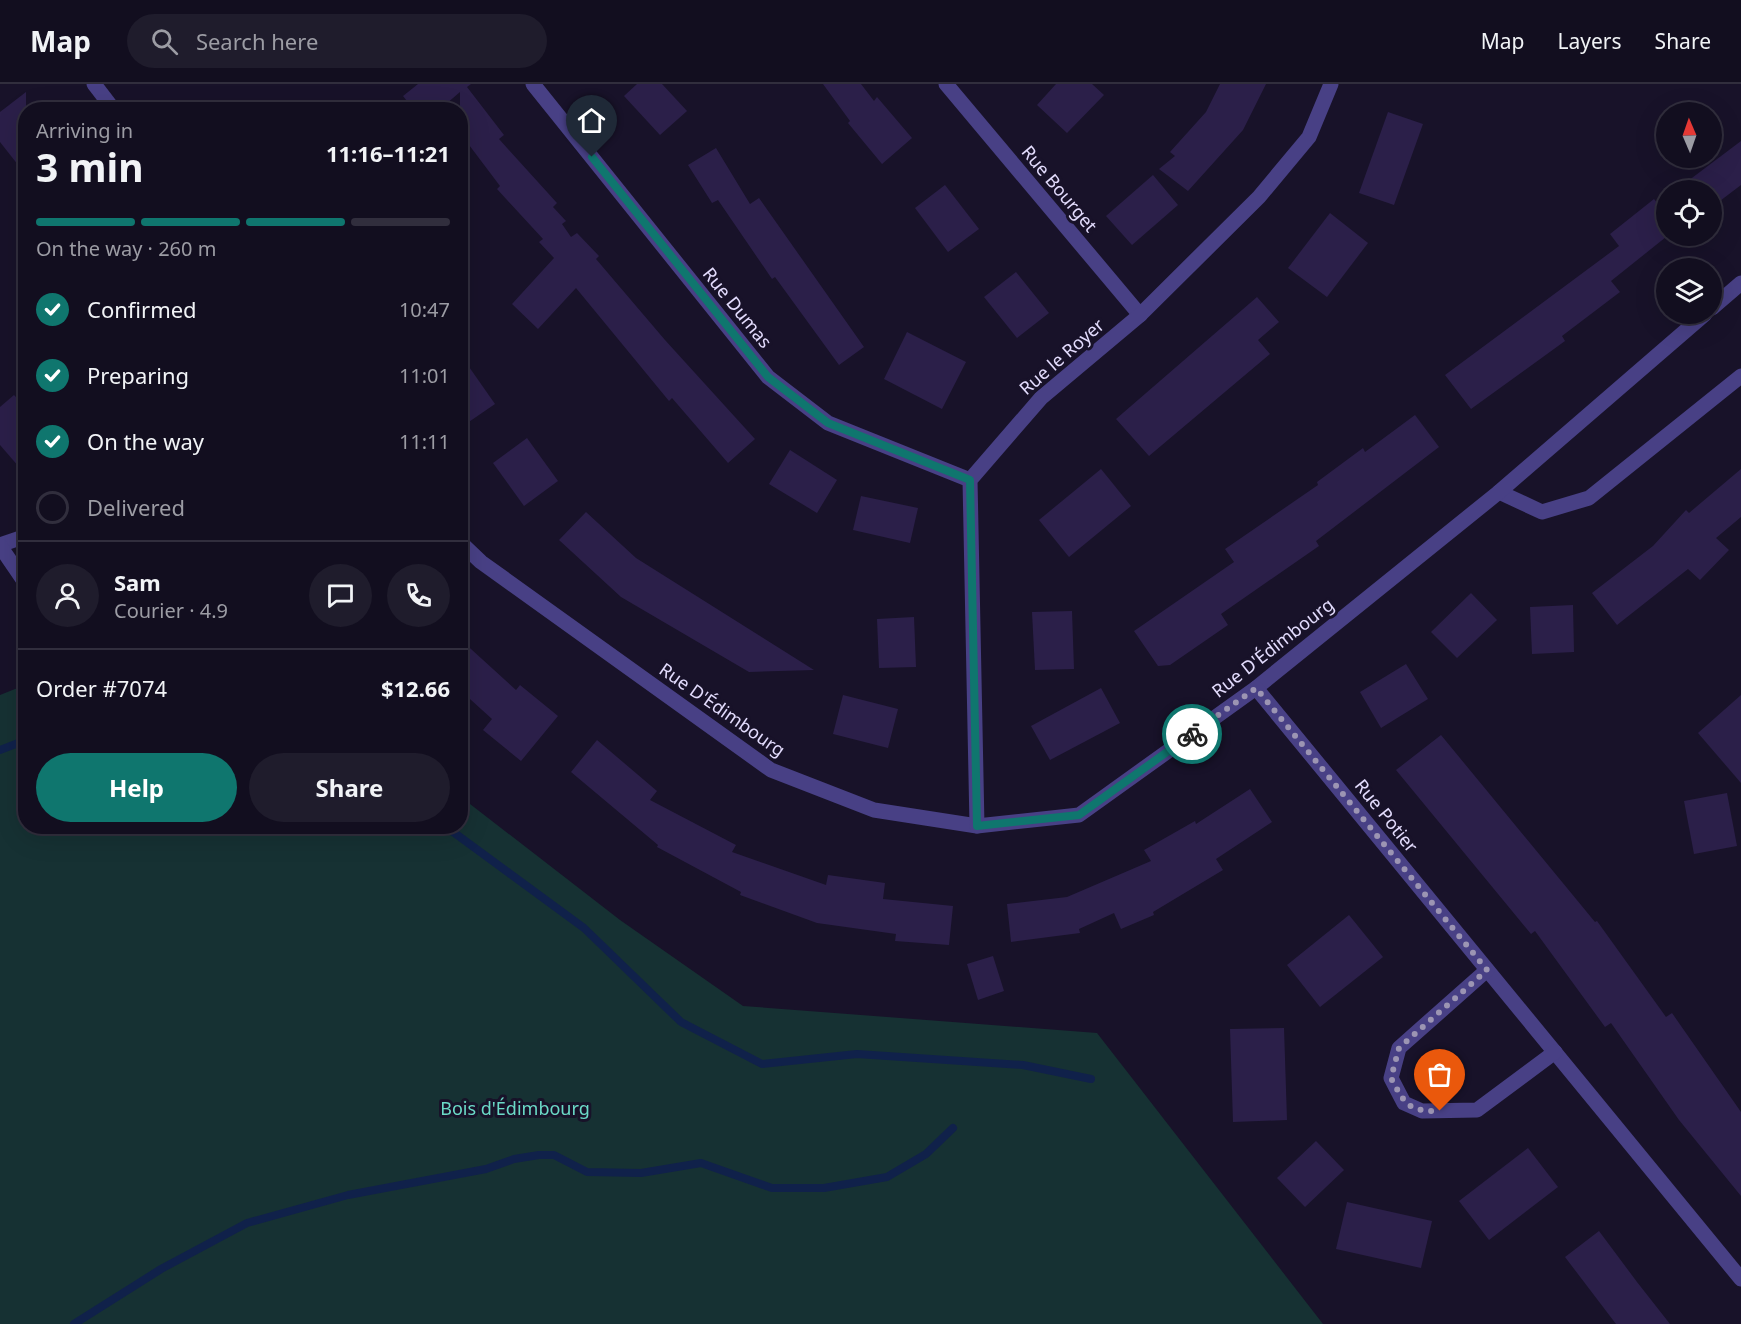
<!DOCTYPE html>
<html lang="en">
<head>
<meta charset="utf-8">
<style>
	:root { --surface:#120e1f; --page:#1f1c2c; --text:#f1f3f6; --muted:#9c9ca4; --line:#312e3d; --accent:#0f766e }
	body { margin:0; font-family:"Noto Sans",sans-serif; background:var(--page); color:var(--text); height:100vh; display:flex; flex-direction:column; font-size:22px; white-space:nowrap }
	* { box-sizing:border-box; margin:0 }
	p { font-size:20px; color:var(--muted) }
	.icon { flex:none; width:33px; height:33px; fill:none; stroke:currentColor; stroke-width:2; stroke-linecap:round; stroke-linejoin:round }
	.map { position:relative; flex:1; overflow:hidden }
	.drawer { position:absolute; left:18px; top:18px; width:450px; height:732px; display:flex; flex-direction:column; background:var(--surface); border-radius:24px; box-shadow:0 6px 24px #0002,0 0 0 2px var(--line) }
	.drawer>* { flex:none }
	.needle { width:39px; rotate:358deg }
	.fabs { position:absolute; left:1656px; top:18px; display:grid; gap:12px }
	.fabs a { display:grid; place-items:center; width:66px; height:66px; border-radius:50%; background:var(--surface); box-shadow:0 6px 24px #0002,0 0 0 2px var(--line); font-size:30px }
	.pin { position:absolute; display:grid; place-items:center; width:51px; height:51px; color:#fff; margin:-62px -26px; border-radius:50% 50% 50% 0; rotate:-45deg; box-shadow:0 0 6px #0007 }
	.pin .icon { rotate:45deg }
	.courier { position:absolute; display:grid; place-items:center; width:60px; height:60px; margin:-30px; border:4px solid #0f766e; border-radius:50%; background:#fff; color:#222; box-shadow:0 2px 8px #0007 }
	.headline em { font-style:normal; font-weight:700 }
	.headline div { display:flex; flex-direction:column-reverse }
	.headline { display:flex; align-items:center; justify-content:space-between; height:102px; padding:0 18px }
	h1 { font-size:39px; font-weight:700; line-height:45px }
	.bar { display:grid; grid-template-columns:repeat(4,1fr); gap:9px 6px; align-content:center; height:72px; padding:0 18px }
	.bar i { height:8px; border-radius:4px; background:var(--line) }
	.bar .active { background:var(--accent) }
	.bar p { grid-column:span 4 }
	.line { display:flex; align-items:center; gap:15px; padding:0 18px; border-top:2px solid var(--line) }
	.line div { flex:1 }
	.round { display:grid; place-items:center; flex:none; width:63px; height:63px; border-radius:32px; background:var(--page) }
	ol { padding:0 18px; list-style:none }
	li { display:flex; align-items:center; gap:18px; height:66px }
	li p { margin-inline-start:auto }
	li .icon { padding:6px; border-radius:50%; background:var(--accent); color:#fff; stroke-width:4 }
	li:last-child { color:var(--muted) }
	li i { width:33px; height:33px; border:3px solid var(--line); border-radius:50% }
	.button { display:flex; gap:12px; margin-top:auto; padding:12px 18px }
	.button a { flex:1; height:69px; border-radius:36px; background:var(--accent); color:#fff; font-size:24px; font-weight:700; line-height:69px; text-align:center }
	.button a+a { background:var(--page); color:var(--text) }
	header { display:flex; align-items:center; gap:36px; box-sizing:border-box; height:84px; padding:0 30px; background:var(--surface); border-bottom:2px solid var(--line) }
	header strong { font-size:28px }
	nav { display:flex; gap:33px; margin-inline-start:auto; font-size:21px }
	.search { width:420px; height:54px; background:var(--page); display:flex; align-items:center; gap:15px; box-sizing:border-box; padding:0 21px; border-radius:33px; color:var(--muted); font-size:22px }
	.map>svg:first-child { display:block }
	.green { fill:#163133 }
	.lines { fill:none; stroke-linecap:round; stroke-linejoin:round }
	.stream { stroke:#10214a; stroke-width:8 }
	.building { fill:#2b1f49 }
	.minor { stroke:#484085; stroke-width:15 }
	.done { stroke:#9c95b3; stroke-width:6; stroke-dasharray:0 10.8 }
	.route { stroke:#0f766e; stroke-width:8 }
	.labels { text-anchor:middle; stroke-width:6; stroke-linejoin:round; paint-order:stroke }
	.street-label { font-size:18px; fill:#e3dcfd; stroke:#181229 }
	.park-label { font-size:18px; fill:#6bdac7; stroke:#181229 }
</style>
</head>
<body>
<header>
<strong>Map</strong>
<div class="search"><svg class="icon" aria-label="search" viewBox="0 0 24 24"><circle cx="10" cy="10" r="6"/><path d="M15 15l6 6"/></svg>Search here</div>
<nav><a>Map</a><a>Layers</a><a>Share</a></nav>
</header>
<div class="map">
<svg width="1741" height="1240" viewBox="0 0 1741 1240">
	<rect width="100%" height="100%" fill="#181229"/>
	<path class="green" d="M 25,601 L 26,742 L 460,742 L 461,713 L 620,836 L 743,922 L 1097,949 L 1323,1240 L 0,1240 L 0,611 Z"/>
	<g class="lines">
		<g class="stream">
			<path d="M 0,666 L 26,656"/>
			<path d="M 445,742 L 584,844 L 681,938 L 762,980 L 857,970 L 1023,981 L 1091,995"/>
			<path d="M 74,1240 L 161,1185 L 247,1139 L 348,1111 L 486,1085 L 514,1075 L 539,1071 L 554,1071 L 587,1088 L 641,1089 L 701,1079 L 772,1104 L 824,1104 L 887,1093 L 926,1070 L 953,1044"/>
		</g>
	</g>
	<g class="building">
		<path d="M 418,0 L 471,0 L 467,3 L 504,51 L 499,55 L 557,119 L 553,123 L 566,137 L 562,140 L 571,153 L 577,149 L 599,172 L 596,175 L 665,256 L 755,355 L 728,379 L 672,314 L 669,317 L 576,204 L 538,245 L 512,220 L 554,174 L 539,158 L 543,155 L 497,105 L 500,102 L 460,49 L 460,8 L 439,26 L 414,26 L 403,12 Z"/>
		<path d="M 637,0 L 662,0 L 687,27 L 660,51 L 624,12 Z"/>
		<path d="M 823,0 L 861,0 L 874,17 L 877,13 L 912,54 L 882,80 L 848,39 L 850,37 Z"/>
		<path d="M 1056,0 L 1092,0 L 1104,11 L 1067,49 L 1037,21 Z"/>
		<path d="M 1220,0 L 1266,0 L 1243,46 L 1188,107 L 1159,85 L 1175,72 L 1170,68 L 1206,28 Z"/>
		<path d="M 26,8 L 26,91 L 0,58 L 0,28 Z"/>
		<path d="M 1388,28 L 1423,40 L 1394,121 L 1359,109 Z"/>
		<path d="M 1741,57 L 1741,101 L 1712,123 L 1712,106 L 1676,106 Z"/>
		<path d="M 716,64 L 750,120 L 759,114 L 864,263 L 839,281 L 775,193 L 772,195 L 718,116 L 712,119 L 688,81 Z"/>
		<path d="M 1153,91 L 1178,121 L 1132,161 L 1106,132 Z"/>
		<path d="M 945,101 L 979,145 L 948,168 L 915,124 Z"/>
		<path d="M 1654,115 L 1666,130 L 1666,153 L 1611,197 L 1620,208 L 1562,252 L 1565,257 L 1471,325 L 1445,291 L 1619,162 L 1610,150 Z"/>
		<path d="M 1330,129 L 1368,159 L 1327,213 L 1288,184 Z"/>
		<path d="M 1016,188 L 1049,229 L 1017,254 L 984,213 Z"/>
		<path d="M 1257,213 L 1279,238 L 1258,256 L 1270,270 L 1149,372 L 1116,335 Z"/>
		<path d="M 907,248 L 966,278 L 942,325 L 884,295 Z"/>
		<path d="M 460,270 L 495,320 L 460,344 Z"/>
		<path d="M 14,311 L 26,324 L 26,391 L 0,361 L 0,323 Z"/>
		<path d="M 1415,331 L 1439,363 L 1316,457 L 1319,462 L 1221,530 L 1228,541 L 1170,581 L 1158,582 L 1134,547 L 1234,478 L 1225,465 L 1318,401 L 1317,398 L 1363,364 L 1365,368 Z"/>
		<path d="M 527,354 L 558,397 L 524,422 L 493,379 Z"/>
		<path d="M 790,366 L 837,396 L 817,429 L 769,400 Z"/>
		<path d="M 1101,385 L 1131,422 L 1069,473 L 1039,436 Z"/>
		<path d="M 1741,385 L 1741,433 L 1716,454 L 1729,466 L 1700,496 L 1688,485 L 1617,541 L 1592,509 L 1653,462 L 1686,426 L 1689,429 Z"/>
		<path d="M 861,412 L 918,424 L 910,459 L 853,446 Z"/>
		<path d="M 586,428 L 636,474 L 814,586 L 749,588 L 621,513 L 559,456 Z"/>
		<path d="M 1471,509 L 1497,536 L 1457,574 L 1431,548 Z"/>
		<path d="M 1573,521 L 1574,568 L 1532,570 L 1530,523 Z"/>
		<path d="M 1072,527 L 1074,585 L 1035,586 L 1032,528 Z"/>
		<path d="M 914,533 L 916,583 L 879,584 L 877,535 Z"/>
		<path d="M 460,555 L 516,606 L 520,601 L 558,632 L 521,677 L 483,646 L 492,635 L 460,606 Z"/>
		<path d="M 1406,580 L 1428,615 L 1381,644 L 1360,608 Z"/>
		<path d="M 1101,604 L 1120,639 L 1050,676 L 1031,642 Z"/>
		<path d="M 843,611 L 898,625 L 888,664 L 833,650 Z"/>
		<path d="M 1741,611 L 1741,699 L 1698,649 Z"/>
		<path d="M 1441,651 L 1595,838 L 1597,837 L 1666,933 L 1672,929 L 1741,1028 L 1741,1112 L 1679,1036 L 1611,939 L 1605,943 L 1535,847 L 1531,850 L 1396,686 Z"/>
		<path d="M 597,656 L 657,707 L 650,716 L 736,761 L 732,768 L 826,801 L 828,791 L 885,799 L 883,815 L 953,822 L 949,861 L 895,857 L 896,850 L 817,839 L 740,811 L 741,808 L 657,763 L 658,761 L 571,688 Z"/>
		<path d="M 1250,705 L 1272,738 L 1216,775 L 1223,786 L 1153,828 L 1154,831 L 1121,845 L 1114,829 L 1079,845 L 1080,849 L 1011,858 L 1007,820 L 1067,813 L 1151,777 L 1144,766 L 1195,737 L 1196,740 Z"/>
		<path d="M 1727,709 L 1737,762 L 1694,770 L 1684,717 Z"/>
		<path d="M 1349,831 L 1383,873 L 1320,923 L 1287,881 Z"/>
		<path d="M 993,872 L 1004,907 L 978,916 L 967,880 Z"/>
		<path d="M 1284,944 L 1287,1036 L 1233,1038 L 1230,945 Z"/>
		<path d="M 1316,1057 L 1344,1086 L 1305,1123 L 1277,1094 Z"/>
		<path d="M 1528,1064 L 1558,1103 L 1489,1156 L 1459,1117 Z"/>
		<path d="M 1347,1118 L 1432,1137 L 1421,1184 L 1336,1165 Z"/>
		<path d="M 1599,1147 L 1637,1198 L 1670,1240 L 1616,1240 L 1565,1173 Z"/>
	</g>
	<g class="lines">
		<g class="minor">
			<path d="M 94,0 L 114,26"/>
			<path d="M 533,0 L 768,293 L 828,339 L 970,396"/>
			<path d="M 946,0 L 1140,231"/>
			<path d="M 1712,224 L 1741,199"/>
			<path d="M 1499,408 L 1542,428 L 1589,414 L 1741,292"/>
			<path d="M 460,458 L 481,478 L 771,686 L 874,726 L 977,742 L 1079,731 L 1256,604 L 1499,408 L 1705,230"/>
			<path d="M 0,461 L 26,452"/>
			<path d="M 0,462 L 26,500"/>
			<path d="M 1256,604 L 1741,1195"/>
			<path d="M 977,742 L 970,396 L 1041,314 L 1140,231 L 1259,113 L 1309,53 L 1331,0"/>
			<path d="M 1487,886 L 1399,964 L 1391,994 L 1404,1019 L 1422,1027 L 1477,1026 L 1555,968"/>
		</g>
	</g>
	<g class="lines">
		<path class="done" d="M 1192,650 L 1256,604 L 1487,886 L 1399,964 L 1391,994 C 1405,1020 1408,1028 1440,1027"/>
		<path class="route" d="M 592,73 L 768,293 L 828,339 L 970,396 L 977,742 L 1079,731 L 1192,650"/>
	</g>
	<g class="labels">
		<g class="street-label">
			<text transform="translate(1059 105) rotate(50)" y="6">Rue Bourget</text>
			<text transform="translate(737 224) rotate(51)" y="6">Rue Dumas</text>
			<text transform="translate(1062 273) rotate(-41)" y="6">Rue le Royer</text>
			<text transform="translate(1273 564) rotate(-38)" y="6">Rue D'Édimbourg</text>
			<text transform="translate(722 626) rotate(35)" y="6">Rue D'Édimbourg</text>
			<text transform="translate(1386 732) rotate(51)" y="6">Rue Potier</text>
		</g>
		<g class="park-label">
			<text x="515" y="1031">Bois d'Édimbourg</text>
		</g>
	</g>
</svg>
<div class="fabs">
<a><svg class="needle" viewBox="-14 -14 28 28"><path d="M0-13l5 13h-10z" fill="#e53935"/><path d="M0 13l5-13h-10z" fill="#9c9ca4"/></svg></a>
<a><svg class="icon" aria-label="locate" viewBox="0 0 24 24"><circle cx="12" cy="12" r="6"/><path d="M12 2v4M12 18v4M2 12h4M18 12h4"/></svg></a>
<a><svg class="icon" aria-label="layers" viewBox="0 0 24 24"><path d="M12 4l9 5-9 5-9-5zM3 14l9 5 9-5"/></svg></a>
</div>
<div class="pin" style="left:1440px;top:1027px;background:#ea580c"><svg class="icon" aria-label="bag" viewBox="0 0 24 24"><path d="M5 8h14l-1 12H6zM9 8a3 3 0 0 1 6 0"/></svg></div>
<div class="pin" style="left:592px;top:73px;background:#1f2937"><svg class="icon" aria-label="home" viewBox="0 0 24 24"><path d="M3 11l9-7 9 7M6 9v11h12V9"/></svg></div>
<div class="courier" style="left:1192px;top:650px"><svg class="icon" aria-label="bike" viewBox="0 0 24 24"><circle cx="6" cy="16" r="4"/><circle cx="18" cy="16" r="4"/><path d="M6 16l4-8h5l3 8M10 8l3 8H6M13 5h3"/></svg></div>
<section class="drawer">
<div class="headline"><div><h1>3 min</h1><p>Arriving in</p></div><em>11:16–11:21</em></div>
<div class="bar"><i class="active"></i><i class="active"></i><i class="active"></i><i></i><p>On the way · 260 m</p></div>
<ol>
<li><svg class="icon" aria-label="check" viewBox="0 0 24 24"><path d="M5 12l5 5 9-10"/></svg>Confirmed<p>10:47</p></li>
<li><svg class="icon" aria-label="check" viewBox="0 0 24 24"><path d="M5 12l5 5 9-10"/></svg>Preparing<p>11:01</p></li>
<li><svg class="icon" aria-label="check" viewBox="0 0 24 24"><path d="M5 12l5 5 9-10"/></svg>On the way<p>11:11</p></li>
<li><i></i>Delivered</li>
</ol>
<div class="line" style="height:108px"><a class="round"><svg class="icon" aria-label="person" viewBox="0 0 24 24"><circle cx="12" cy="8" r="4"/><path d="M4 21q1-7 8-7t8 7"/></svg></a><div><b>Sam</b><p>Courier · 4.9</p></div><a class="round"><svg class="icon" aria-label="chat" viewBox="0 0 24 24"><path d="M4 5h16v11H9l-5 4z"/></svg></a><a class="round"><svg class="icon" aria-label="phone" viewBox="0 0 24 24"><path d="M5 4h4l2 5-3 2q2 4 5 5l2-3 5 2v4C11 20 4 13 5 4z"/></svg></a></div>
<div class="line" style="height:78px"><div>Order #7074</div><b>$12.66</b></div>
<div class="button"><a>Help</a><a>Share</a></div>
</section>
</div>
</body>
</html>
